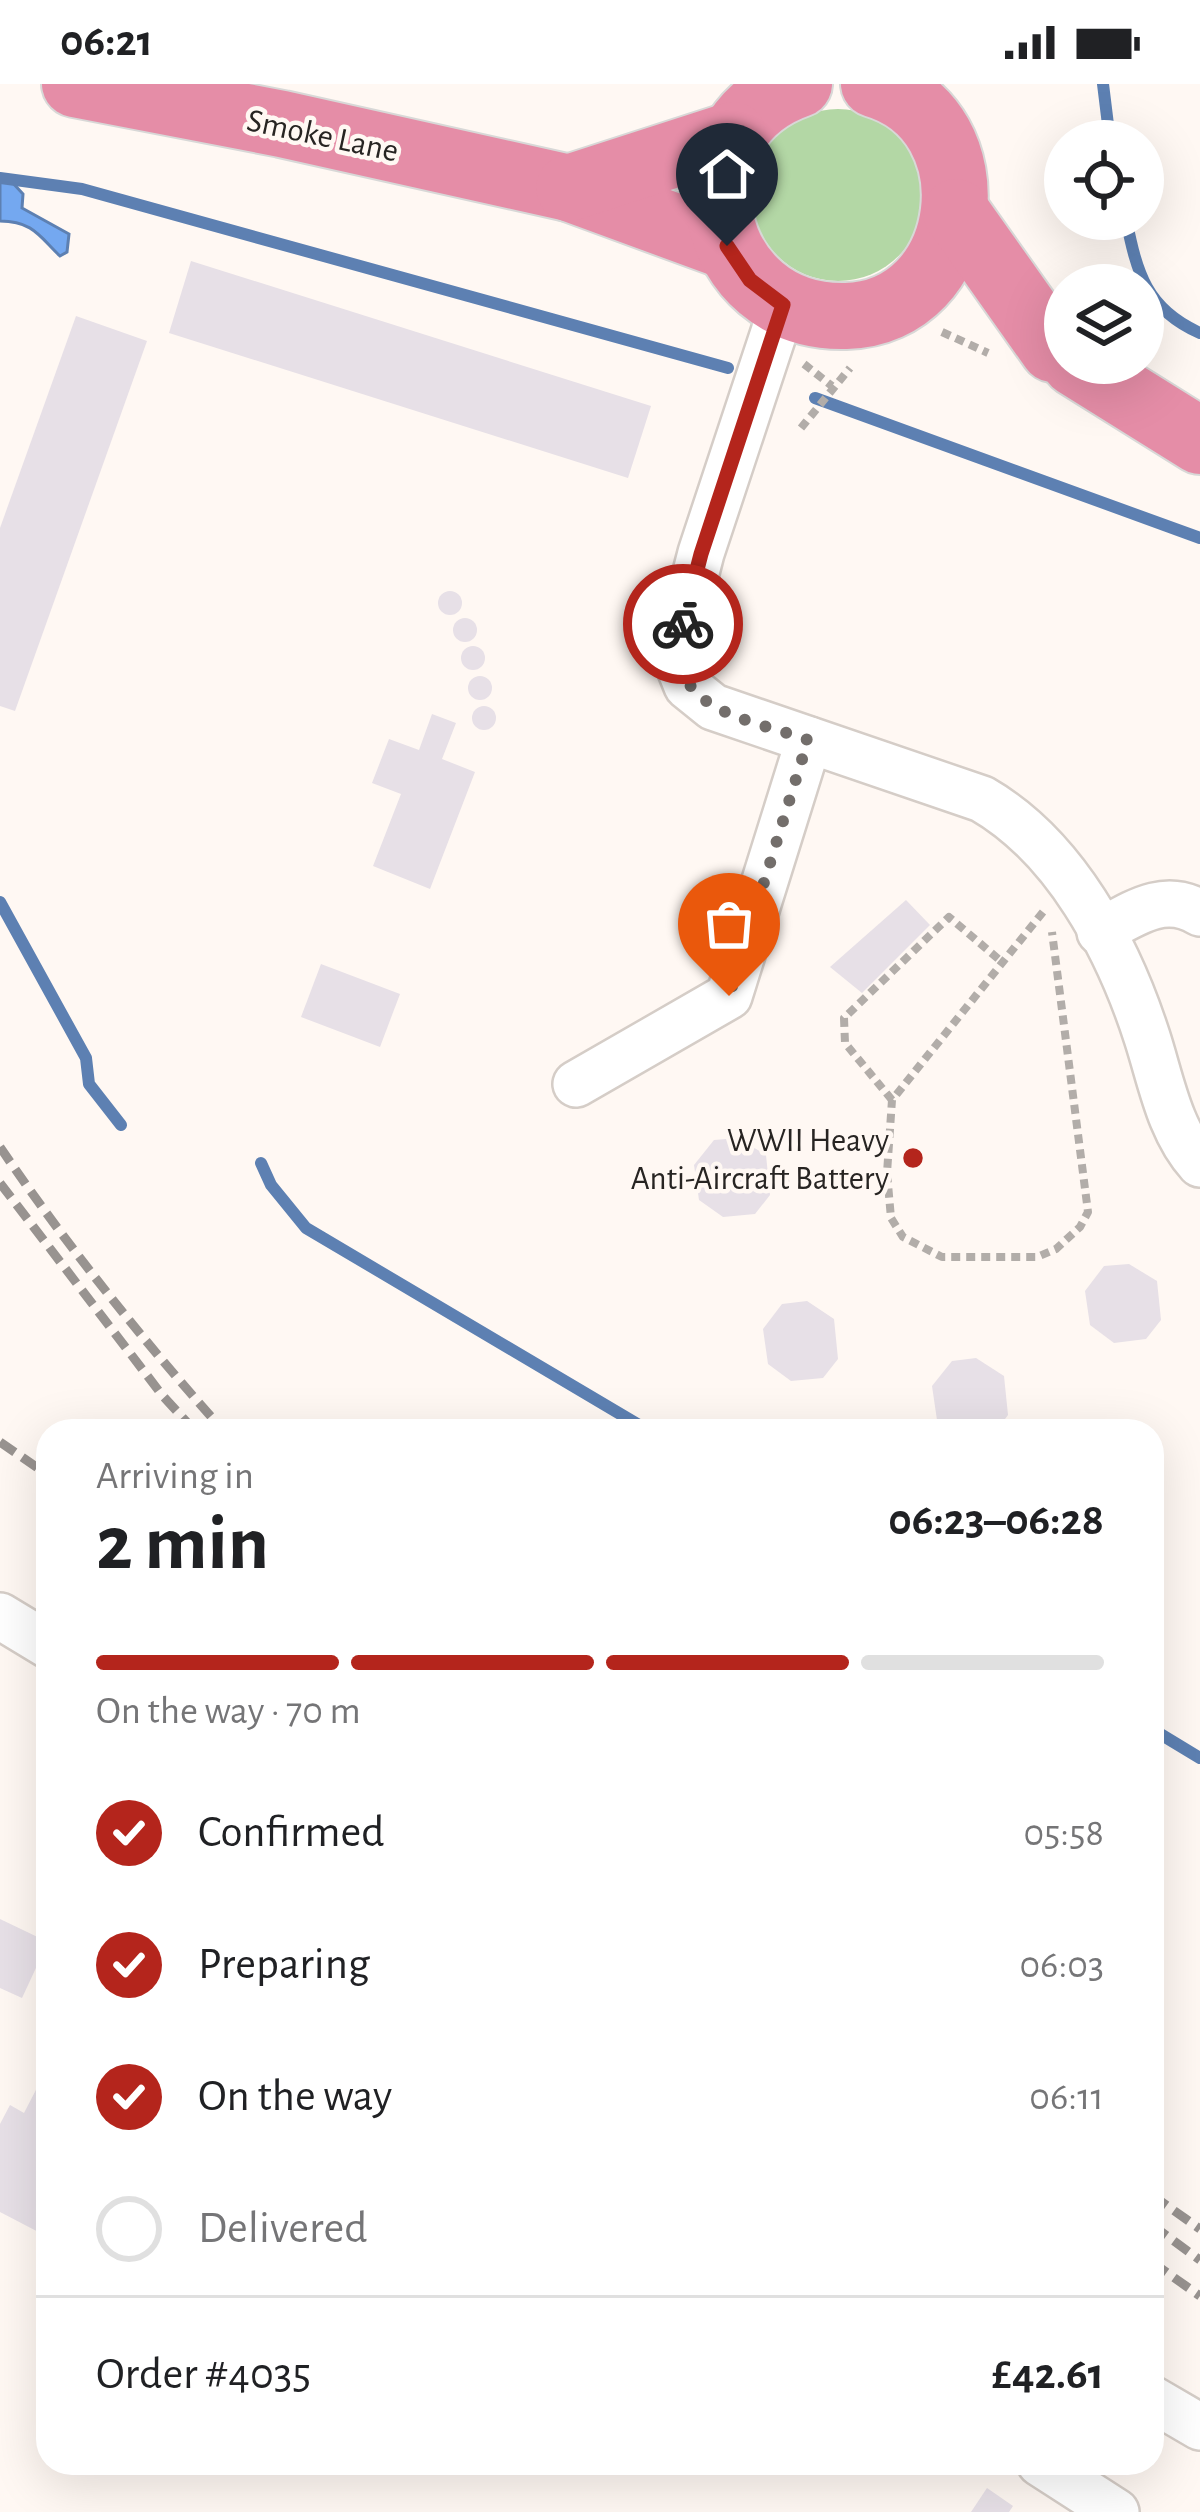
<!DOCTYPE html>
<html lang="en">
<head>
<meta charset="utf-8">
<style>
	:root { --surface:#fff; --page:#f2f2f2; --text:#202124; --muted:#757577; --line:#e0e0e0; --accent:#b4251c }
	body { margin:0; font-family:"Alegreya Sans",sans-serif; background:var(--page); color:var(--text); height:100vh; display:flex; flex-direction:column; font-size:45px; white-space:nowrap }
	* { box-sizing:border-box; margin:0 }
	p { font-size:39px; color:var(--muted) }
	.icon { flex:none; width:66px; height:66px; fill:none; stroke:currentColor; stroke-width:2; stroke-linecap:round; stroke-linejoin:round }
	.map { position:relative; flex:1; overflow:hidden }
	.panel { position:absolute; left:36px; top:1335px; width:1128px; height:1056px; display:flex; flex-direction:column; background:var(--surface); border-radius:36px; box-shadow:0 12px 48px #0002 }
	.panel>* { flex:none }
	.buttons { position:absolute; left:1044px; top:36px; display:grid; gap:24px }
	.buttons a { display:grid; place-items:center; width:120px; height:120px; border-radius:50%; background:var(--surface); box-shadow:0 12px 48px #0002; font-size:60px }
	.pin { position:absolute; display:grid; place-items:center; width:102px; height:102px; color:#fff; margin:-123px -51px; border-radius:50% 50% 50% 0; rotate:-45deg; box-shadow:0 0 12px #0007 }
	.pin .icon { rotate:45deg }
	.courier { position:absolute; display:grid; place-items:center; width:120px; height:120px; margin:-60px; border:9px solid #b4251c; border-radius:50%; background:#fff; color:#222; box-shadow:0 3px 15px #0007 }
	.head em { font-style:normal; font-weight:700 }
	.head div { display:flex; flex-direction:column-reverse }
	.head { display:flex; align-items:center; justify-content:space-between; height:204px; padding:0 60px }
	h1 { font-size:78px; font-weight:700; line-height:90px }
	.bar { display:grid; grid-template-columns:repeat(4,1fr); gap:18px 12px; align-content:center; height:144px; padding:0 60px }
	.bar i { height:15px; border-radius:9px; background:var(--line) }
	.bar .current { background:var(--accent) }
	.bar p { grid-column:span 4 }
	.line { display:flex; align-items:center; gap:30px; padding:0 60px; border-top:3px solid var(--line) }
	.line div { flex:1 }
	ol { padding:0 60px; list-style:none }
	li { display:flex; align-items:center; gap:36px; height:132px }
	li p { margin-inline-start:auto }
	li .icon { padding:12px; border-radius:50%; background:var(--accent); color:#fff; stroke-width:4 }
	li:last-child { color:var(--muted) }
	li i { width:66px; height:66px; border:6px solid var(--line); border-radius:50% }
	.status { display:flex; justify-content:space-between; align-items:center; height:84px; padding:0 60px; background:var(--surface); direction:ltr }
	.status svg { height:33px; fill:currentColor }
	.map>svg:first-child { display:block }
	.green { fill:#b3d7a5 }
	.water { fill:#74a8f0; stroke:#5d80b2; stroke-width:3 }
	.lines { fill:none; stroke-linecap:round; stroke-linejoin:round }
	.stream { stroke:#5d80b2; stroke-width:12 }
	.building { fill:#e7e0e7 }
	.minor-casing { stroke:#d5cdc7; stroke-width:50 }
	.highway-casing { stroke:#d8d8d7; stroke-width:70 }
	.path { stroke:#b2ada9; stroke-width:8; stroke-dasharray:9 6; stroke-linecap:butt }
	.minor { stroke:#fff; stroke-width:45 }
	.highway { stroke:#e58da7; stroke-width:66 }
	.rail { stroke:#989390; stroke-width:9; stroke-dasharray:18 9; stroke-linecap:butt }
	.done { stroke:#736e6b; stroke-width:12; stroke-dasharray:0 21.6 }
	.route { stroke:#b4251c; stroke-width:15 }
	.poi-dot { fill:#b4251c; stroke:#fff8f3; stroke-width:4.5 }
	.labels { text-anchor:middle; stroke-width:9; stroke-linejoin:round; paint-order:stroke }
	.street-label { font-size:33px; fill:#272422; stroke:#fff8f3 }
	.poi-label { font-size:33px; fill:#272422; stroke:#fff8f3; text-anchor:end }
</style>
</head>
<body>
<div class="status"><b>06:21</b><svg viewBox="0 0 49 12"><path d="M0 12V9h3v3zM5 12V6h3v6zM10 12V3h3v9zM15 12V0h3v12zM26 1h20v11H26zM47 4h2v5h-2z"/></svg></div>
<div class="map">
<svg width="1200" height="2428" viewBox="0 0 1200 2428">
	<rect width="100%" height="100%" fill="#fff8f3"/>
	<circle class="green" cx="838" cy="111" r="86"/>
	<path class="water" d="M 0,94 L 10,96 L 23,110 L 22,124 L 69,150 L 67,168 L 60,172 C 40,153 33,137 0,137 Z"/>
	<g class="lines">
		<g class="stream">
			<path d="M 1103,0 L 1110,57"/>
			<path d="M 0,94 L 82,105 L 728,284"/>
			<path d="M 1126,135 C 1137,189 1146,225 1200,249"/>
			<path d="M 815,314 L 1200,454"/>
			<path d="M 0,818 L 86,974 L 89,1000 L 121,1041"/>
			<path d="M 261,1079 L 271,1101 L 306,1144 L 649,1347"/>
			<path d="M 1152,1645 L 1200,1674"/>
		</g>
	</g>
	<g class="building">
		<path d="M 191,177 L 651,322 L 628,394 L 169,249 Z"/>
		<path d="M 76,232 L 147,257 L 15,627 L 0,622 L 0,444 Z"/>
		<circle cx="450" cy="519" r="12"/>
		<circle cx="465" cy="546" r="12"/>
		<circle cx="473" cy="574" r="12"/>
		<circle cx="480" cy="604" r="12"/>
		<circle cx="484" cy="634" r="12"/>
		<path d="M 432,630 L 456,639 L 442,675 L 475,688 L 430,805 L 373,782 L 401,710 L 372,699 L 389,655 L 419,666 Z"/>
		<path d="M 906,816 L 930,841 L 862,909 L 830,883 Z"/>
		<path d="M 321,880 L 400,910 L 380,963 L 301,933 Z"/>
		<path d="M 738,1054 L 766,1071 L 770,1111 L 755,1130 L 723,1133 L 699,1116 L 694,1081 L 714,1056 Z"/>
		<path d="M 1129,1180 L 1157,1197 L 1161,1236 L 1146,1255 L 1114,1259 L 1090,1241 L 1085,1207 L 1104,1182 Z"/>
		<path d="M 807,1217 L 834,1235 L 838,1275 L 823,1294 L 791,1297 L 768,1280 L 763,1245 L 782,1220 Z"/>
		<path d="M 976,1274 L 1004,1292 L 1008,1331 L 996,1347 L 951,1347 L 937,1336 L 932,1302 L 952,1277 Z"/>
		<path d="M 0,1835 L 48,1858 L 22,1914 L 0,1904 Z"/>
		<path d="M 39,2000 L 48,2005 L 48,2153 L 0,2128 L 0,2040 L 10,2021 L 24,2029 Z"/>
		<path d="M 987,2404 L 1013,2422 L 1009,2428 L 971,2428 Z"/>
	</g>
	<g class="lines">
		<g class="minor-casing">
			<g id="minor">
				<path d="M 783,221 L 701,469 L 677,562 L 677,577 L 687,602 L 713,623 L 982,715 C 1065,763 1118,863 1147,953 C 1161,996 1169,1046 1200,1080"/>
				<path d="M 1100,848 C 1133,830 1164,807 1200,829"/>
				<path d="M 576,1000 L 729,912 L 809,656"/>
				<path d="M 0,1532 L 48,1561"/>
				<path d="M 1152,2315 L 1200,2343"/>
				<path d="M 1040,2379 L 1116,2428"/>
			</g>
		</g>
		<g class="highway-casing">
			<g id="highway">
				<path d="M 75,0 L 282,40 L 569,104 L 727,162"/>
				<path d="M 799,0 C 667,46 706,236 846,232 C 973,229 997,36 874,0"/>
				<path d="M 569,104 L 733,51"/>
				<path d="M 956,128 L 1053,265"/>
				<path d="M 1075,279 L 1200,357"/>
			</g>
		</g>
		<g class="path">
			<path d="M 942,248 L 988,269"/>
			<path d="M 804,280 L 832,302"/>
			<path d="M 801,344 L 850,284"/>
			<path d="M 1043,828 L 892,1016 L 887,1089 L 891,1134 L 903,1153 L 942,1173 L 1037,1173 L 1056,1165 L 1080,1143 L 1088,1128 L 1052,848"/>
			<path d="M 892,1016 L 845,959 L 844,934 L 949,833 L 1002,878"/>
			<path d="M 780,1095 L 887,1089"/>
		</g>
		<use href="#minor" class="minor"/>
		<use href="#highway" class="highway"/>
		<g class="rail">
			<path d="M 0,1063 C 67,1162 144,1258 224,1347"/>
			<path d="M 0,1099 L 162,1311 L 195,1347"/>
			<path d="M 0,1358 L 48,1391"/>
			<path d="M 1152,2111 L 1200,2145"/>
			<path d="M 1152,2141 L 1200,2176"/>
			<path d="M 1152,2178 L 1200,2212"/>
		</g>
	</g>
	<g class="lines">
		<path class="done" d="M 683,540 C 660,626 747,634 808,656 L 729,912"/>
		<path class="route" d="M 683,540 L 701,470 L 783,221 L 750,196 L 727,162"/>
	</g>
	<circle class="poi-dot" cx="913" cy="1074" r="12"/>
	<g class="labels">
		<g class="street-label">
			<text transform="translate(323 50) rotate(12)" y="12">Smoke Lane</text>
		</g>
		<g class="poi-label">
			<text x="889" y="1067">WWII Heavy<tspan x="889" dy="38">Anti-Aircraft Battery</tspan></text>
		</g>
	</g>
</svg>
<div class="buttons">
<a><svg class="icon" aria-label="locate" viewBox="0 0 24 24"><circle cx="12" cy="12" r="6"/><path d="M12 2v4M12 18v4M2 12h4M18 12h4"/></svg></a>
<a><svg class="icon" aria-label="layers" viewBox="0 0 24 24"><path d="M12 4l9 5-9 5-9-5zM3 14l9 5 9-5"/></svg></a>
</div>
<div class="pin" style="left:729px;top:912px;background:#ea580c"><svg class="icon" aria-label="bag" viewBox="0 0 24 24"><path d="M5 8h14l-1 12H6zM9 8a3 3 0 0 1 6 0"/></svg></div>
<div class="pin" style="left:727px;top:162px;background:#1f2937"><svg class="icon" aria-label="home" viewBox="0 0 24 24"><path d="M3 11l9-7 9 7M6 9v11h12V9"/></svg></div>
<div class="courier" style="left:683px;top:540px"><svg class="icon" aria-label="bike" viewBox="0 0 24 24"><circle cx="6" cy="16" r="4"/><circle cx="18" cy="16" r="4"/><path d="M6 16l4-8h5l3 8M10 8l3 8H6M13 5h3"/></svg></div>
<section class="panel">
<div class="head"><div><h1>2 min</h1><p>Arriving in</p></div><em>06:23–06:28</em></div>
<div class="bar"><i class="current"></i><i class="current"></i><i class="current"></i><i></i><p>On the way · 70 m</p></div>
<ol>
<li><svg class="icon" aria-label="check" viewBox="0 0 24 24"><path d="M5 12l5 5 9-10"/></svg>Confirmed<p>05:58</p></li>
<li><svg class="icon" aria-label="check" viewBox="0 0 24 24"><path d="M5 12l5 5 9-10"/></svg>Preparing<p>06:03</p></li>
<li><svg class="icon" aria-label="check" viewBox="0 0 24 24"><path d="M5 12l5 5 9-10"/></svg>On the way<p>06:11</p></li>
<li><i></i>Delivered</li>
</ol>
<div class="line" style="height:156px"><div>Order #4035</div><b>£42.61</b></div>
</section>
</div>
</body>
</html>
